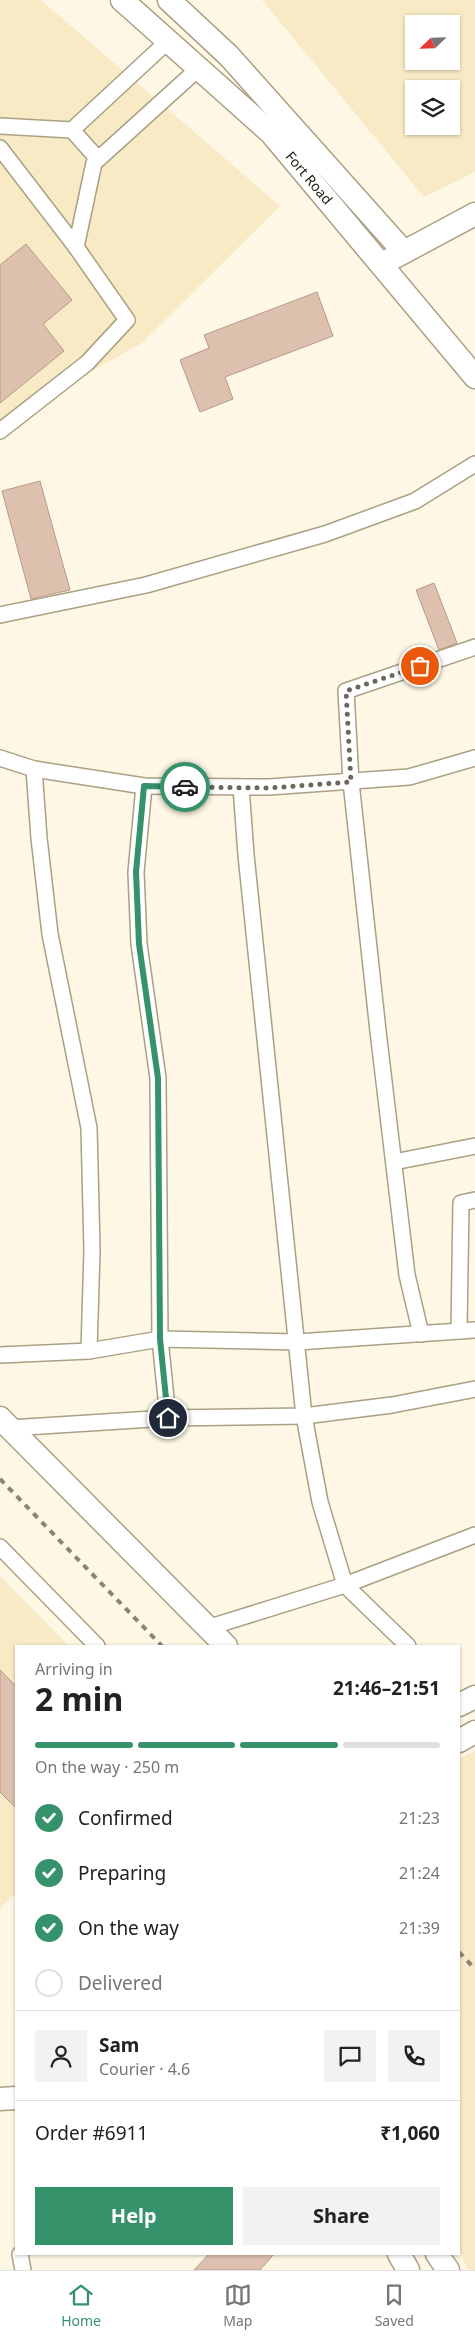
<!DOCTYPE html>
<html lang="en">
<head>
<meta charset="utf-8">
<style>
	:root { --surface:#fff; --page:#f2f2f2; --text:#222; --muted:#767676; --line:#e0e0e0; --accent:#36926a }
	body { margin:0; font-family:"Noto Sans",sans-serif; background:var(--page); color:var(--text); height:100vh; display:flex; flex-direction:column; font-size:19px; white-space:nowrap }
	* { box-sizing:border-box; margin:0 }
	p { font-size:16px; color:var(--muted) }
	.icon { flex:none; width:28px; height:28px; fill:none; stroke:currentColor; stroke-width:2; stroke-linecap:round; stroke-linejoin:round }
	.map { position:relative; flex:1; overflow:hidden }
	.details { position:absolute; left:15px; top:1645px; width:445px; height:610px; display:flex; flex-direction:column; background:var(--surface); border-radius:0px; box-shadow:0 1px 4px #0004 }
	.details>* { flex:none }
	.needle { width:32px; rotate:247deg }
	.tools { position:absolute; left:405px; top:15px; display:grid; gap:10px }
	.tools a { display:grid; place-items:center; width:55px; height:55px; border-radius:0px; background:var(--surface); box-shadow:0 1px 4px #0004; font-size:25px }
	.pin { position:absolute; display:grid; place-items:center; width:42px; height:42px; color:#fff; margin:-21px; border:2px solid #fff; border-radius:50%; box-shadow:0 1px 5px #0007 }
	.courier { position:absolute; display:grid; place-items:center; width:50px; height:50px; margin:-25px; border:4px solid #36926a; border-radius:50%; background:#fff; color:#222; box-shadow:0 1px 6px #0007 }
	.overview em { font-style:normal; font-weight:700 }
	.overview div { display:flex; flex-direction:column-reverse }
	.overview { display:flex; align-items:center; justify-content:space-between; height:85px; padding:0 20px }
	h1 { font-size:32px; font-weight:700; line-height:38px }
	.bar { display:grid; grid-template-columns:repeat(4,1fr); gap:8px 5px; align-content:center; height:60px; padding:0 20px }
	.bar i { height:6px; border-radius:4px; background:var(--line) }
	.bar .active { background:var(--accent) }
	.bar p { grid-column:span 4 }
	.line { display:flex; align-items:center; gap:12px; padding:0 20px; border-top:1px solid var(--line) }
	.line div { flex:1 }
	.round { display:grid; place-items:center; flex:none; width:52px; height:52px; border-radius:0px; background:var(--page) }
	ol { padding:0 20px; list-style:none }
	li { display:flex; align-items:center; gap:15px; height:55px }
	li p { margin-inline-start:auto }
	li .icon { padding:5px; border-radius:50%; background:var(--accent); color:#fff; stroke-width:4 }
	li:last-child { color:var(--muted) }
	li i { width:28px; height:28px; border:2px solid var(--line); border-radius:50% }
	.cta { display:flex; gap:10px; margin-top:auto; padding:10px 20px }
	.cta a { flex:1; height:58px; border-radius:0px; background:var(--accent); color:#fff; font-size:20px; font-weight:700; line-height:58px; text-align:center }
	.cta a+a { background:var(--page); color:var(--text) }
	.tabs { display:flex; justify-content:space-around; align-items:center; height:70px; border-top:1px solid var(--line); background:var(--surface); font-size:14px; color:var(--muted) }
	.tabs a { display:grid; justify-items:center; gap:2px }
	.tabs .active { color:var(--accent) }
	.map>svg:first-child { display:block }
	.built { fill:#f8eac4; fill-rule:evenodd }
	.building { fill:#dec0af; stroke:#b69989 }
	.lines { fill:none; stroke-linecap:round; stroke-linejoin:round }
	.street-casing { stroke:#aaa083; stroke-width:18 }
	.secondary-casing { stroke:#aaa083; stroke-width:25 }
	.street { stroke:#fff; stroke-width:15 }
	.secondary { stroke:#fff; stroke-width:22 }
	.rail { stroke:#8a8476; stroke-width:4; stroke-dasharray:6 6; stroke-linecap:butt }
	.done { stroke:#6c675a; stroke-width:5; stroke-dasharray:0 9 }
	.route { stroke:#36926a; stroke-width:6 }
	.labels { text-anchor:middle; stroke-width:4; stroke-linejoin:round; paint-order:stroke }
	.street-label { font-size:14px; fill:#1e1a0f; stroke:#fff }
</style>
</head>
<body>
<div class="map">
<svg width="475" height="2270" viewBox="0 0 475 2270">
	<rect width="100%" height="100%" fill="#fef7e5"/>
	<g class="built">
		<path d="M 0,0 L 41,0 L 280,206 L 142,343 L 0,422 Z"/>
		<path d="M 262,0 L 475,0 L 475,172 L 424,197 ZM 414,24 L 451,24 L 451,61 L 414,61 ZM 414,89 L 451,89 L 451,126 L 414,126 Z"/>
		<path d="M 0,1576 L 69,1646 L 16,1646 L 16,1893 L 0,1908 Z"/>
		<path d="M 475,1751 L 475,2270 L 468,2270 L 459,2250 L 459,1761 L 465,1755 Z"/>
	</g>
	<g class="building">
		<path d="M 26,244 L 72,300 L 43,324 L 64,351 L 0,403 L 0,265 Z"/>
		<path d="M 317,292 L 333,336 L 225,377 L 233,399 L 200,412 L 180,360 L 209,348 L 204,335 Z"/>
		<path d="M 40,481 L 70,590 L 31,599 L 2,491 Z"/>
		<path d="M 434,583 L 457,643 L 439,650 L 416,590 Z"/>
		<path d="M 0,1670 L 16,1686 L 16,1808 L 0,1792 Z"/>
		<path d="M 209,2254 L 274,2254 L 260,2270 L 194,2270 Z"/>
	</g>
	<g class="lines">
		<g class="street-casing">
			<g id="street">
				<path d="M 0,126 L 72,130 L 168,41"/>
				<path d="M 72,130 L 98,159"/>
				<path d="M 0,148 L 76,247"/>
				<path d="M 0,431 L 87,363 L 127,320 L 76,247 L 94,163 L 199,68"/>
				<path d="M 0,615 L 146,585 L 325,534 L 415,501 L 475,464"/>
				<path d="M 0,758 L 34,769 L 144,786 L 269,787 L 409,777 L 475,758"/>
				<path d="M 34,769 L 39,838 L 50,934 L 89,1128 L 92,1250 L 89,1351"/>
				<path d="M 144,786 L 136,872 L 139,944 L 158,1078 L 160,1339 L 168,1418"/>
				<path d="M 241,787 L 246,855 L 304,1416 L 320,1502 L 345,1585 L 408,1646"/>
				<path d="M 394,1162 L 475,1146"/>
				<path d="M 459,1331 L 461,1203 L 475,1200"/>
				<path d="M 421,1334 L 407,1275 L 378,1031 L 351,782 L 346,691 L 475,647"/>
				<path d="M 0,1355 L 89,1351 L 160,1339 L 297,1342 L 475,1330"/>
				<path d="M 10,1428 L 168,1418 L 304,1416 L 392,1405 L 475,1389"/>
				<path d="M 0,1547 L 97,1646"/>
				<path d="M 207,1628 L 345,1585 L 475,1535"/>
				<path d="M 20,2254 L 23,2270"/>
			</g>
		</g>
		<g class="secondary-casing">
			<g id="secondary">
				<path d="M 122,0 L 271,133 L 475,377"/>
				<path d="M 169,0 L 229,56 L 404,252"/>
				<path d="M 391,259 L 475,214"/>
				<path d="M 0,1418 L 226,1646"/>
				<path d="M 459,1705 L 475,1697"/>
				<path d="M 459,1741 L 475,1732"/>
				<path d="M 0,2099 L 16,2098"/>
				<path d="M 399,2254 L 408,2270"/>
				<path d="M 437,2254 L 448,2270"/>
			</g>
		</g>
		<use href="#street" class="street"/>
		<use href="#secondary" class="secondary"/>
		<g class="rail">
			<path d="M 0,1479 L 162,1646"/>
			<path d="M 459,1952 L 475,1969"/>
		</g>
	</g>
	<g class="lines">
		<path class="done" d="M 185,787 L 269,788 L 351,782 L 346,691 L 420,666"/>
		<path class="route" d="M 168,1418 L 160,1339 L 158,1078 L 139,944 L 136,872 L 144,786 L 185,787"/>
	</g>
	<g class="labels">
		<g class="street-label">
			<text transform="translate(309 178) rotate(50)" y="5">Fort Road</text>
		</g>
	</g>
</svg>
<div class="tools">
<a><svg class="needle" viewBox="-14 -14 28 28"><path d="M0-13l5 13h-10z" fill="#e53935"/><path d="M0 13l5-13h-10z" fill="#767676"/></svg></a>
<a><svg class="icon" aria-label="layers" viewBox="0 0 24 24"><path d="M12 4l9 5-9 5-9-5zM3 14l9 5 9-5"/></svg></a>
</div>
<div class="pin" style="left:420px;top:666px;background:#ea580c"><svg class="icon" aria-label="bag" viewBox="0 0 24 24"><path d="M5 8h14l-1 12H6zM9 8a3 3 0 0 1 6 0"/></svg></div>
<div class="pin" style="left:168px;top:1418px;background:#1f2937"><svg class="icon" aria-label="home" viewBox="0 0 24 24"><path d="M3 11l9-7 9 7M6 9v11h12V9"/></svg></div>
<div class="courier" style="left:185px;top:787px"><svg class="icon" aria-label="car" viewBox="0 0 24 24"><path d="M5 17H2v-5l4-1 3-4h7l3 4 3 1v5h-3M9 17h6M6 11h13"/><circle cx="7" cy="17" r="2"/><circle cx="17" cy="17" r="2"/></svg></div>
<section class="details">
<div class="overview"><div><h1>2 min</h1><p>Arriving in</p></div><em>21:46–21:51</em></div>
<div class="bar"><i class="active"></i><i class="active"></i><i class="active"></i><i></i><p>On the way · 250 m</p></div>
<ol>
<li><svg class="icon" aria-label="check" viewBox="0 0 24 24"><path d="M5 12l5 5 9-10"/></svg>Confirmed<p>21:23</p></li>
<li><svg class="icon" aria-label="check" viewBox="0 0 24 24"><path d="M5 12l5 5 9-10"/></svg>Preparing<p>21:24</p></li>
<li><svg class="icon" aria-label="check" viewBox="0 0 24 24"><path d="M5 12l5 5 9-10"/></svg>On the way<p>21:39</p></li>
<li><i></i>Delivered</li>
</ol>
<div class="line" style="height:90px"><a class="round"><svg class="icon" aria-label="person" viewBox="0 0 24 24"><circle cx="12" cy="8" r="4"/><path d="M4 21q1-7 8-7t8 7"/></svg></a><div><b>Sam</b><p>Courier · 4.6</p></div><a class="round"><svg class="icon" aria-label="chat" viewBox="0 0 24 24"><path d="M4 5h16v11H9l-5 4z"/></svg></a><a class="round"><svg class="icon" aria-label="phone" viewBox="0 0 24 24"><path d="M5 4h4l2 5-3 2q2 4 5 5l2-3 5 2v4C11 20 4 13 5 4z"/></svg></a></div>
<div class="line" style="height:65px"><div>Order #6911</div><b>₹1,060</b></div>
<div class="cta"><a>Help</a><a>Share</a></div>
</section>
</div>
<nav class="tabs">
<a class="active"><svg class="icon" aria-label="home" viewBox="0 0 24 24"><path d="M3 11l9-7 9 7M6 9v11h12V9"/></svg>Home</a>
<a><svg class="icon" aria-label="map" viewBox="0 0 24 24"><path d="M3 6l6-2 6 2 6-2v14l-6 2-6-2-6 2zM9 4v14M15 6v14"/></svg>Map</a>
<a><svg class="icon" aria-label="saved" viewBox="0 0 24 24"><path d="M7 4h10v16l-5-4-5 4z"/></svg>Saved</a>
</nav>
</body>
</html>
